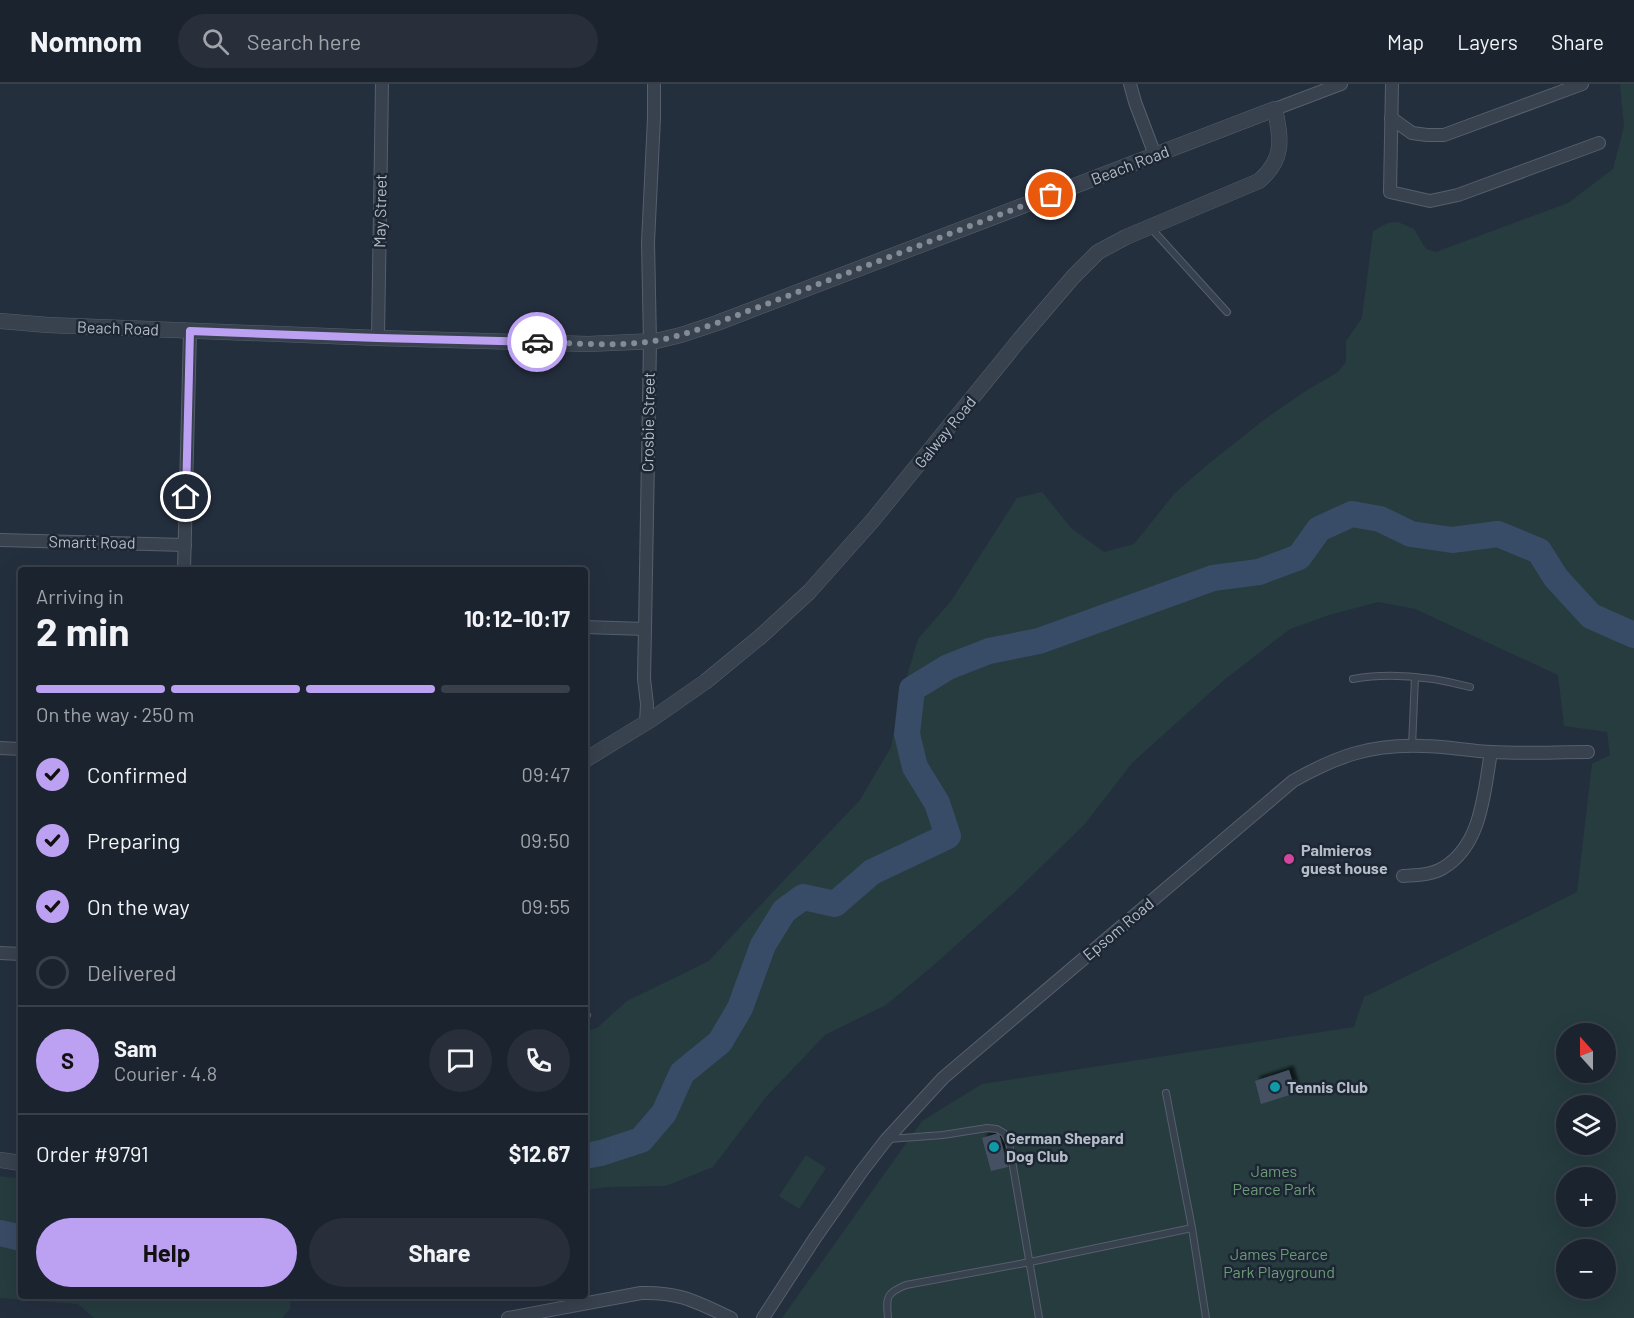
<!DOCTYPE html>
<html lang="en">
<head>
<meta charset="utf-8">
<style>
	:root { --surface:#1b232e; --page:#282f3a; --text:#f1f3f6; --muted:#a0a4aa; --line:#39404a; --accent:#bca0f2 }
	body { margin:0; font-family:Barlow,sans-serif; background:var(--page); color:var(--text); height:100vh; display:flex; flex-direction:column; font-size:22px; white-space:nowrap }
	* { box-sizing:border-box; margin:0 }
	p { font-size:20px; color:var(--muted) }
	.icon { flex:none; width:33px; height:33px; fill:none; stroke:currentColor; stroke-width:2; stroke-linecap:round; stroke-linejoin:round }
	.map { position:relative; flex:1; overflow:hidden }
	.side { position:absolute; left:18px; top:483px; width:570px; height:732px; display:flex; flex-direction:column; background:var(--surface); border-radius:6px; box-shadow:0 6px 24px #0002,0 0 0 2px var(--line) }
	.side>* { flex:none }
	.needle { width:39px; rotate:339deg }
	.tools { position:absolute; left:1556px; top:939px; display:grid; gap:12px }
	.tools a { display:grid; place-items:center; width:60px; height:60px; border-radius:50%; background:var(--surface); box-shadow:0 6px 24px #0002,0 0 0 2px var(--line); font-size:30px }
	.pin { position:absolute; display:grid; place-items:center; width:51px; height:51px; color:#fff; margin:-26px; border:3px solid #fff; border-radius:50%; box-shadow:0 2px 6px #0007 }
	.courier { position:absolute; display:grid; place-items:center; width:60px; height:60px; margin:-30px; border:4px solid #bca0f2; border-radius:50%; background:#fff; color:#222; box-shadow:0 2px 8px #0007 }
	.headline em { font-style:normal; font-weight:700 }
	.headline div { display:flex; flex-direction:column-reverse }
	.headline { display:flex; align-items:center; justify-content:space-between; height:102px; padding:0 18px }
	h1 { font-size:39px; font-weight:700; line-height:45px }
	.bar { display:grid; grid-template-columns:repeat(4,1fr); gap:9px 6px; align-content:center; height:72px; padding:0 18px }
	.bar i { height:8px; border-radius:4px; background:var(--line) }
	.bar .on { background:var(--accent) }
	.bar p { grid-column:span 4 }
	.line { display:flex; align-items:center; gap:15px; padding:0 18px; border-top:2px solid var(--line) }
	.line div { flex:1 }
	.round { display:grid; place-items:center; flex:none; width:63px; height:63px; border-radius:32px; background:var(--page) }
	ol { padding:0 18px; list-style:none }
	li { display:flex; align-items:center; gap:18px; height:66px }
	li p { margin-inline-start:auto }
	li .icon { padding:6px; border-radius:50%; background:var(--accent); color:#111; stroke-width:4 }
	li:last-child { color:var(--muted) }
	li i { width:33px; height:33px; border:3px solid var(--line); border-radius:50% }
	.button { display:flex; gap:12px; margin-top:auto; padding:12px 18px }
	.button a { flex:1; height:69px; border-radius:36px; background:var(--accent); color:#111; font-size:24px; font-weight:700; line-height:69px; text-align:center }
	.button a+a { background:var(--page); color:var(--text) }
	header { display:flex; align-items:center; gap:36px; box-sizing:border-box; height:84px; padding:0 30px; background:var(--surface); border-bottom:2px solid var(--line) }
	header strong { font-size:28px }
	nav { display:flex; gap:33px; margin-inline-start:auto; font-size:21px }
	.search { width:420px; height:54px; background:var(--page); display:flex; align-items:center; gap:15px; box-sizing:border-box; padding:0 21px; border-radius:33px; color:var(--muted); font-size:22px }
	.map>svg:first-child { display:block }
	.green { fill:#263c3f; fill-rule:evenodd }
	.lines { fill:none; stroke-linecap:round; stroke-linejoin:round }
	.river { stroke:#394c67; stroke-width:26 }
	.building { fill:#455162; filter:url(#shadow) }
	.service-casing { stroke:#565f6c; stroke-width:8 }
	.minor-casing { stroke:#565f6c; stroke-width:14 }
	.tertiary-casing { stroke:#565f6c; stroke-width:16 }
	.service { stroke:#38414e; stroke-width:6 }
	.minor { stroke:#38414e; stroke-width:12 }
	.tertiary { stroke:#38414e; stroke-width:15 }
	.done { stroke:#828b98; stroke-width:6; stroke-dasharray:0 10.8 }
	.route { stroke:#bca0f2; stroke-width:8 }
	.hotel-dot { fill:#d1479c; stroke:#1d2633; stroke-width:2 }
	.culture-dot { fill:#0f9aa8; stroke:#1d2633; stroke-width:2 }
	.labels { text-anchor:middle; stroke-width:5; stroke-linejoin:round; paint-order:stroke }
	.street-label { font-size:16px; fill:#b4bcc9; stroke:#1d2633 }
	.poi-label { font-size:16px; font-weight:bold; fill:#b4bcc9; stroke:#1d2633; text-anchor:start }
	.park-label { font-size:16px; fill:#6b9a76; stroke:#1d2633 }
</style>
</head>
<body>
<header>
<strong>Nomnom</strong>
<div class="search"><svg class="icon" aria-label="search" viewBox="0 0 24 24"><circle cx="10" cy="10" r="6"/><path d="M15 15l6 6"/></svg>Search here</div>
<nav><a>Map</a><a>Layers</a><a>Share</a></nav>
</header>
<div class="map">
<svg width="1634" height="1234" viewBox="0 0 1634 1234">
	<defs>
		<filter id="shadow"><feDropShadow dx="4.5" dy="-4.5" stdDeviation="1.5" flood-color="#0009"/></filter>
	</defs>
	<rect width="100%" height="100%" fill="#242f3e"/>
	<g class="green">
		<path d="M 1620,0 L 1634,0 L 1634,1234 L 782,1234 L 922,1037 L 982,1000 L 1354,943 L 1364,913 L 1577,808 L 1592,680 L 1610,671 L 1607,648 L 1564,642 L 1558,591 L 1415,525 L 1378,518 L 1329,531 L 1290,545 L 1224,596 L 1132,679 L 1084,741 L 1015,808 L 935,880 L 886,921 L 825,951 L 766,1013 L 713,1083 L 666,1102 L 607,1103 L 585,1106 L 585,947 L 597,944 L 627,917 L 709,877 L 754,828 L 860,716 L 891,663 L 900,616 L 918,555 L 951,517 L 1017,414 L 1042,408 L 1071,444 L 1104,468 L 1134,460 L 1175,409 L 1207,381 L 1265,335 L 1304,308 L 1338,288 L 1346,278 L 1346,257 L 1362,234 L 1373,147 L 1388,139 L 1398,138 L 1414,145 L 1426,165 L 1436,168 L 1568,119 L 1613,85 L 1624,42 ZM 1566,950 L 1605,950 L 1605,988 L 1566,988 ZM 1566,1022 L 1605,1022 L 1605,1060 L 1566,1060 ZM 1566,1094 L 1605,1094 L 1605,1132 L 1566,1132 ZM 1566,1166 L 1605,1166 L 1605,1204 L 1566,1204 Z"/>
		<path d="M 806,1071 L 826,1084 L 799,1125 L 779,1112 Z"/>
		<path d="M 0,1092 L 21,1095 L 21,1212 L 290,1212 L 290,1225 L 282,1234 L 94,1234 L 78,1220 L 0,1214 Z"/>
	</g>
	<g class="lines">
		<g class="river">
			<path d="M 585,1072 L 601,1069 L 641,1056 L 664,1029 L 682,989 L 720,958 L 740,924 L 763,861 L 784,827 L 803,813 L 835,820 L 872,788 L 948,752 L 937,719 L 915,683 L 907,650 L 912,605 L 948,583 L 989,567 L 1039,557 L 1213,494 L 1259,488 L 1299,473 L 1319,445 L 1352,430 L 1380,435 L 1411,450 L 1452,456 L 1498,450 L 1539,467 L 1556,494 L 1591,532 L 1634,551"/>
			<path d="M 0,1149 L 21,1154"/>
		</g>
	</g>
	<g class="building">
		<path d="M 1289,986 L 1296,1009 L 1261,1020 L 1255,997 Z"/>
		<path d="M 999,1049 L 1008,1083 L 991,1087 L 982,1054 Z"/>
	</g>
	<g class="lines">
		<g class="service-casing">
			<g id="service">
				<path d="M 1150,143 L 1227,228"/>
				<path d="M 1353,595 C 1392,588 1432,593 1470,603"/>
				<path d="M 1412,662 L 1415,593"/>
				<path d="M 585,929 L 587,931"/>
				<path d="M 1166,1009 L 1192,1144 L 1206,1234"/>
				<path d="M 889,1055 L 943,1051 L 987,1044 L 997,1045 L 1004,1049 L 1009,1059 L 1039,1234"/>
				<path d="M 888,1234 C 886,1213 886,1209 906,1201 L 1030,1178 L 1192,1144"/>
			</g>
		</g>
		<g class="minor-casing">
			<g id="minor">
				<path d="M 1130,0 L 1135,18 L 1155,71"/>
				<path d="M 1392,0 L 1390,108 L 1430,117 L 1458,111 L 1599,59"/>
				<path d="M 1275,25 L 1341,0"/>
				<path d="M 1391,34 L 1412,49 L 1427,51 L 1444,51 L 1582,0"/>
				<path d="M 378,254 L 382,0"/>
				<path d="M 0,456 L 185,461"/>
				<path d="M 184,486 L 190,247"/>
				<path d="M 585,543 L 645,545"/>
				<path d="M 646,639 L 647,620 L 644,595 L 645,545 L 650,258 L 648,158 L 654,34 L 654,0"/>
				<path d="M 0,664 L 21,665"/>
				<path d="M 1403,792 C 1416,791 1432,791 1443,784 C 1482,761 1484,708 1491,668"/>
				<path d="M 0,869 L 21,870"/>
				<path d="M 508,1234 L 641,1209 C 681,1208 696,1218 731,1234"/>
				<path d="M 763,1234 L 815,1154 L 862,1087 L 886,1056 L 943,994 L 1293,697 C 1337,672 1371,660 1423,662 C 1446,662 1469,667 1492,668 C 1523,670 1556,668 1588,668"/>
			</g>
		</g>
		<g class="tertiary-casing">
			<g id="tertiary">
				<path d="M 0,237 L 48,241 L 378,254 L 588,260 L 656,257 L 681,251 L 717,239 L 1275,25 C 1281,55 1285,75 1259,97 L 1126,153 L 1098,168 L 1073,193 L 1020,255 L 873,436 L 809,508 L 760,553 L 705,598 L 652,635 L 585,676"/>
				<path d="M 0,1076 L 21,1079"/>
			</g>
		</g>
		<use href="#service" class="service"/>
		<use href="#minor" class="minor"/>
		<use href="#tertiary" class="tertiary"/>
	</g>
	<g class="lines">
		<path class="done" d="M 537,258 C 575,259 616,263 654,257 C 675,254 696,246 717,239 L 1051,111"/>
		<path class="route" d="M 186,413 L 190,247 L 378,254 L 537,258"/>
	</g>
	<circle class="hotel-dot" cx="1289" cy="775" r="6"/>
	<g class="culture-dot">
		<circle cx="1275" cy="1003" r="6"/>
		<circle cx="994" cy="1063" r="6"/>
	</g>
	<g class="labels">
		<g class="street-label">
			<text transform="translate(1130 81) rotate(-21)" y="6">Beach Road</text>
			<text transform="translate(380 127) rotate(-89)" y="6">May Street</text>
			<text transform="translate(118 244) rotate(2)" y="6">Beach Road</text>
			<text transform="translate(648 338) rotate(-89)" y="6">Crosbie Street</text>
			<text transform="translate(945 348) rotate(-51)" y="6">Galway Road</text>
			<text transform="translate(92 458) rotate(1)" y="6">Smartt Road</text>
			<text transform="translate(1118 845) rotate(-40)" y="6">Epsom Road</text>
		</g>
		<g class="poi-label">
			<text x="1301" y="772">Palmieros<tspan x="1301" dy="18">guest house</tspan></text>
			<text x="1287" y="1009">Tennis Club</text>
			<text x="1006" y="1060">German Shepard<tspan x="1006" dy="18">Dog Club</tspan></text>
		</g>
		<g class="park-label">
			<text x="1274" y="1093">James<tspan x="1274" dy="18">Pearce Park</tspan></text>
			<text x="1279" y="1176">James Pearce<tspan x="1279" dy="18">Park Playground</tspan></text>
		</g>
	</g>
</svg>
<div class="tools">
<a><svg class="needle" viewBox="-14 -14 28 28"><path d="M0-13l5 13h-10z" fill="#e53935"/><path d="M0 13l5-13h-10z" fill="#a0a4aa"/></svg></a>
<a><svg class="icon" aria-label="layers" viewBox="0 0 24 24"><path d="M12 4l9 5-9 5-9-5zM3 14l9 5 9-5"/></svg></a>
<a>+</a>
<a>−</a>
</div>
<div class="pin" style="left:1051px;top:111px;background:#ea580c"><svg class="icon" aria-label="bag" viewBox="0 0 24 24"><path d="M5 8h14l-1 12H6zM9 8a3 3 0 0 1 6 0"/></svg></div>
<div class="pin" style="left:186px;top:413px;background:#1f2937"><svg class="icon" aria-label="home" viewBox="0 0 24 24"><path d="M3 11l9-7 9 7M6 9v11h12V9"/></svg></div>
<div class="courier" style="left:537px;top:258px"><svg class="icon" aria-label="car" viewBox="0 0 24 24"><path d="M5 17H2v-5l4-1 3-4h7l3 4 3 1v5h-3M9 17h6M6 11h13"/><circle cx="7" cy="17" r="2"/><circle cx="17" cy="17" r="2"/></svg></div>
<section class="side">
<div class="headline"><div><h1>2 min</h1><p>Arriving in</p></div><em>10:12–10:17</em></div>
<div class="bar"><i class="on"></i><i class="on"></i><i class="on"></i><i></i><p>On the way · 250 m</p></div>
<ol>
<li><svg class="icon" aria-label="check" viewBox="0 0 24 24"><path d="M5 12l5 5 9-10"/></svg>Confirmed<p>09:47</p></li>
<li><svg class="icon" aria-label="check" viewBox="0 0 24 24"><path d="M5 12l5 5 9-10"/></svg>Preparing<p>09:50</p></li>
<li><svg class="icon" aria-label="check" viewBox="0 0 24 24"><path d="M5 12l5 5 9-10"/></svg>On the way<p>09:55</p></li>
<li><i></i>Delivered</li>
</ol>
<div class="line" style="height:108px"><b class="round" style="background:var(--accent);color:#111">S</b><div><b>Sam</b><p>Courier · 4.8</p></div><a class="round"><svg class="icon" aria-label="chat" viewBox="0 0 24 24"><path d="M4 5h16v11H9l-5 4z"/></svg></a><a class="round"><svg class="icon" aria-label="phone" viewBox="0 0 24 24"><path d="M5 4h4l2 5-3 2q2 4 5 5l2-3 5 2v4C11 20 4 13 5 4z"/></svg></a></div>
<div class="line" style="height:78px"><div>Order #9791</div><b>$12.67</b></div>
<div class="button"><a>Help</a><a>Share</a></div>
</section>
</div>
</body>
</html>
